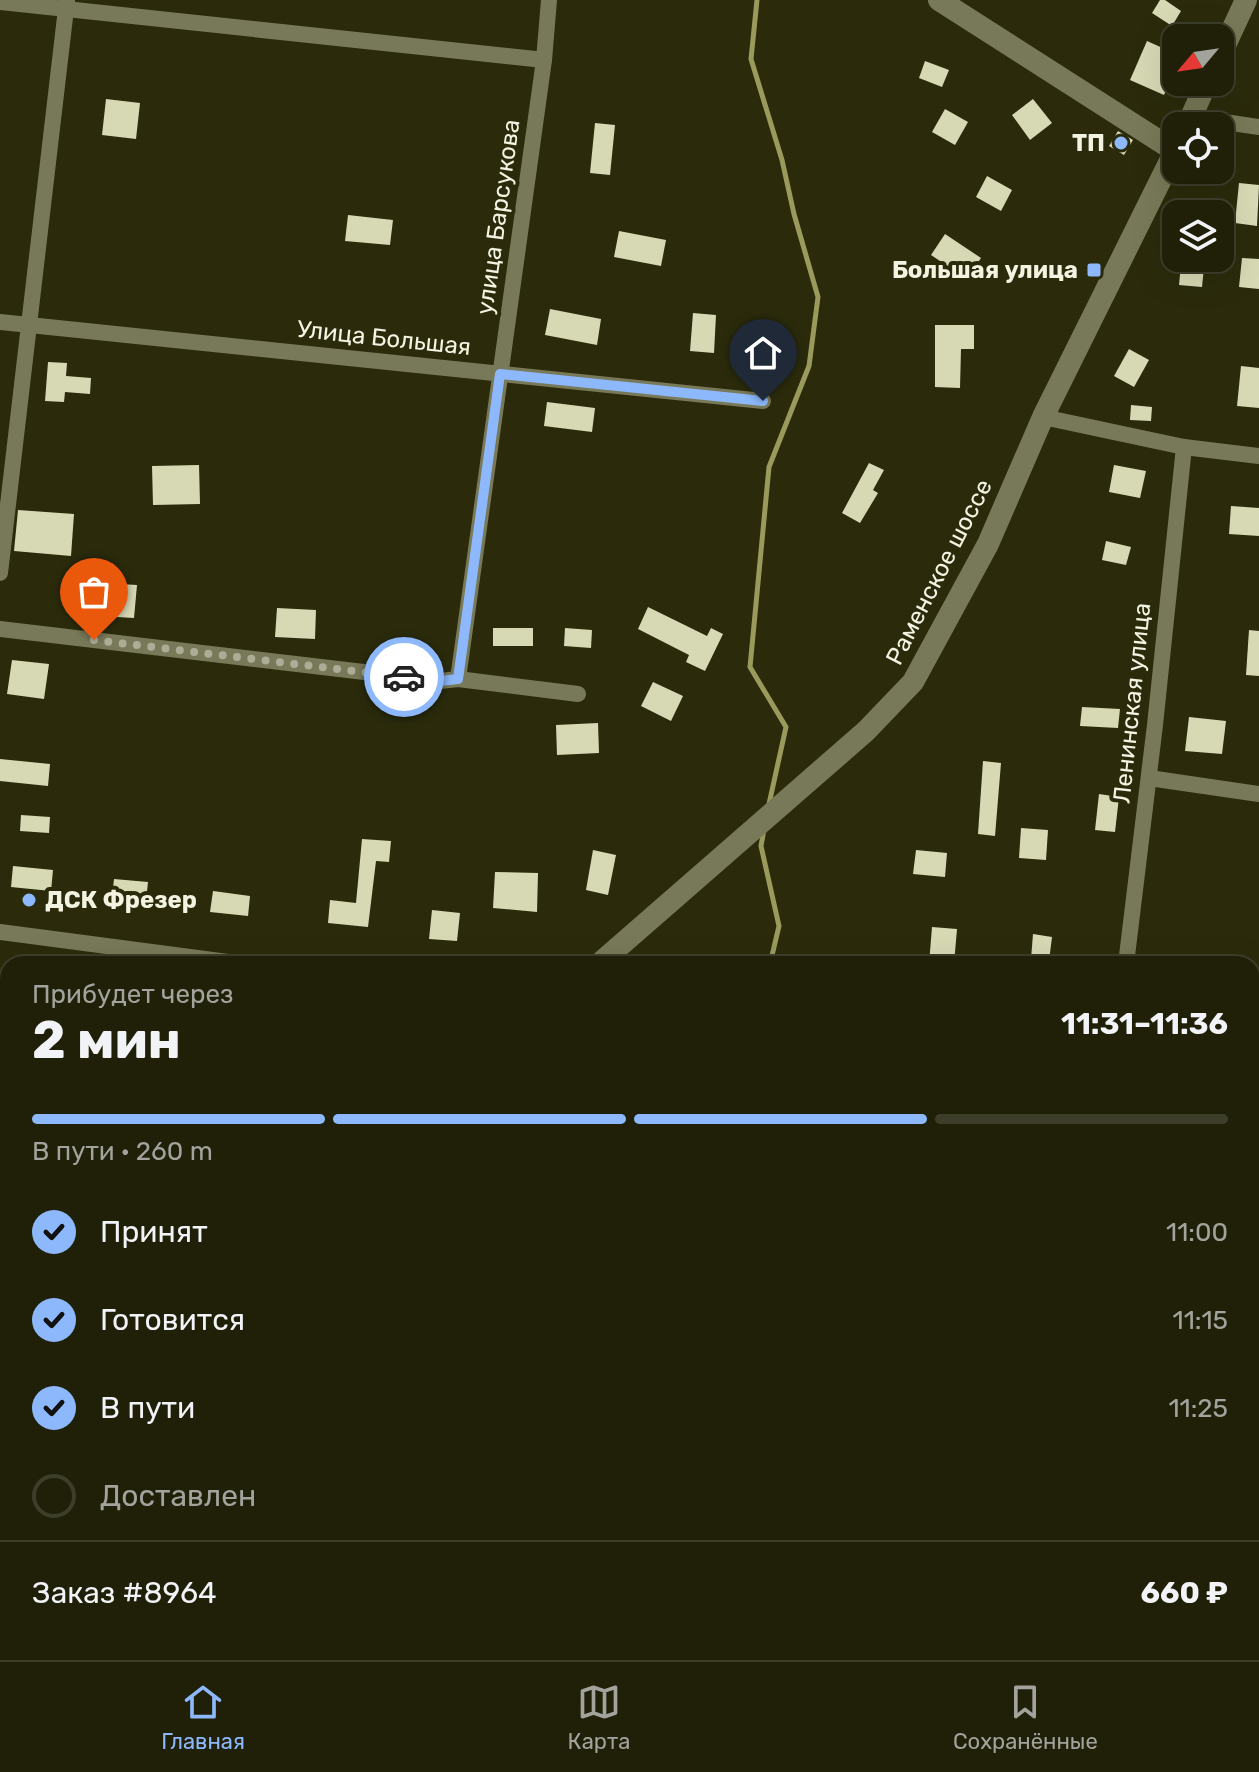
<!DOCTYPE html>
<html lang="ru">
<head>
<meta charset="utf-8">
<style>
	:root { --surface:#202009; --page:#2d2d17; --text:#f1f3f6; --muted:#a2a39c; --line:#3d3e2a; --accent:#8db9fc }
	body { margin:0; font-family:Rubik,sans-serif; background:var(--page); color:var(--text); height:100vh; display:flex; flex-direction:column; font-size:30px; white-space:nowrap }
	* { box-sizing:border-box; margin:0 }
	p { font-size:26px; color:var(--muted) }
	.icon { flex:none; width:44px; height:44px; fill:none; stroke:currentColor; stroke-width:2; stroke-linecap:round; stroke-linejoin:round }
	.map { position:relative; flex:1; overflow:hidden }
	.details { position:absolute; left:0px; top:956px; width:1260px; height:704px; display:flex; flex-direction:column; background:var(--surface); border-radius:24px 24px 0 0; box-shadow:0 8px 32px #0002,0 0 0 2px var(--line) }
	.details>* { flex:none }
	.needle { width:52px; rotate:241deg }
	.tools { position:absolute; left:1162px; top:24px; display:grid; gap:16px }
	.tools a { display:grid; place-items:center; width:72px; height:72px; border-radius:16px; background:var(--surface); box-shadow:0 8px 32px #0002,0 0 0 2px var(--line); font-size:40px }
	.pin { position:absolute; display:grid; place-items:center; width:68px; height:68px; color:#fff; margin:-82px -34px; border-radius:50% 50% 50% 0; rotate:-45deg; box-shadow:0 0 8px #0007 }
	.pin .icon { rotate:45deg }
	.courier { position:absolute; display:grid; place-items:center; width:80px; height:80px; margin:-40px; border:6px solid #8db9fc; border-radius:50%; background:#fff; color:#222; box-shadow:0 2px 10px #0007 }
	.overview em { font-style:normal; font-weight:700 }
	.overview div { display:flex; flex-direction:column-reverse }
	.overview { display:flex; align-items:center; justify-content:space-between; height:136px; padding:0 32px }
	h1 { font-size:52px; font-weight:700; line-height:60px }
	.bar { display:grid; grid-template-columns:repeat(4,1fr); gap:12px 8px; align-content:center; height:96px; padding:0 32px }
	.bar i { height:10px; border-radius:6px; background:var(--line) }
	.bar .selected { background:var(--accent) }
	.bar p { grid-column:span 4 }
	.line { display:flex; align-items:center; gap:20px; padding:0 32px; border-top:2px solid var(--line) }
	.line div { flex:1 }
	ol { padding:0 32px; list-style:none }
	li { display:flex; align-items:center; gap:24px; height:88px }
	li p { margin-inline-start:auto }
	li .icon { padding:8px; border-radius:50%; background:var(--accent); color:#111; stroke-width:4 }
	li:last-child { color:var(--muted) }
	li i { width:44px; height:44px; border:4px solid var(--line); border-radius:50% }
	.tabs { display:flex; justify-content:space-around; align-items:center; height:112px; border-top:2px solid var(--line); background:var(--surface); font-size:22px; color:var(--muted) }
	.tabs a { display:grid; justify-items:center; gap:4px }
	.tabs .selected { color:var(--accent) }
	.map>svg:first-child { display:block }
	.green { fill:#504f08 }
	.water { fill:#757424; stroke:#9a9a5d; stroke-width:2 }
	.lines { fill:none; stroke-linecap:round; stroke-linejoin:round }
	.stream { stroke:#9a9a5d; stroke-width:5 }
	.building { fill:#d7d9b5 }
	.street { stroke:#787958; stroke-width:16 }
	.secondary { stroke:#787958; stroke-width:22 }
	.done { stroke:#acad96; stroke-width:8; stroke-dasharray:0 14.4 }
	.route { stroke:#8db9fc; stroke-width:10 }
	.poi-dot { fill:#8db9fc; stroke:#2b2b0c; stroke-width:3 }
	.labels { text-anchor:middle; stroke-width:8; stroke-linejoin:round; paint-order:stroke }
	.poi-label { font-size:24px; font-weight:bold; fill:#f2f3e1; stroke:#2b2b0c; text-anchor:end }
	.street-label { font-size:24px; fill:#f2f3e1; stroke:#2b2b0c }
</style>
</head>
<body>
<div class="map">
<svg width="1259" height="1660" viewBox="0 0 1259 1660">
	<rect width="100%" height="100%" fill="#2b2b0c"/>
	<g class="green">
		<path d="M 1252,1531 L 1259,1532 L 1259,1660 L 1051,1660 L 1047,1652 L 1252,1652 Z"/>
		<path d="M 166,1652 L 581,1652 L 582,1655 L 687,1655 L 695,1660 L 164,1660 Z"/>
		<path d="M 772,1652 L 866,1652 L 875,1660 L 764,1660 Z"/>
	</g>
	<path class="water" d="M 943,1652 L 1024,1652 L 1028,1660 L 949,1660 Z"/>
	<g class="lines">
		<g class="stream">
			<path d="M 757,0 L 751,59 L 782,160 L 794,214 L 818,297 L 809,366 L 769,467 L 750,667 L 786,727 L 769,804"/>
			<path d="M 764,829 L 761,846 L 779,926 L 770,964"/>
			<path d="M 924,1652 L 936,1660"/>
			<path d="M 432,1660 L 443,1652"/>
		</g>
	</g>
	<g class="building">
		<path d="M 1160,0 L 1165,0 L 1181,11 L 1172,26 L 1152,13 Z"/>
		<path d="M 1147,41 L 1176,54 L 1176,68 L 1164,95 L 1130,80 Z"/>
		<path d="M 925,61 L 949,70 L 942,87 L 919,78 Z"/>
		<path d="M 106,99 L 140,103 L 136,139 L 102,135 Z"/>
		<path d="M 1033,99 L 1052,123 L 1030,140 L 1012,115 Z"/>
		<path d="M 945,109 L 968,122 L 955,145 L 932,132 Z"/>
		<path d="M 595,123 L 615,125 L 610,175 L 590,173 Z"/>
		<path d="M 1118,131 L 1133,140 L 1124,155 L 1109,146 Z"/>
		<path d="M 987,176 L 1012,190 L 1001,211 L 976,197 Z"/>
		<path d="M 1239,183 L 1259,185 L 1257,226 L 1235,223 Z"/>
		<path d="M 348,215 L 393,220 L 390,245 L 345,241 Z"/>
		<path d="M 619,231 L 666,240 L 661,266 L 614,257 Z"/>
		<path d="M 945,234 L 981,258 L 967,279 L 931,255 Z"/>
		<path d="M 1242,258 L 1259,259 L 1259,289 L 1239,287 Z"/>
		<path d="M 1181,264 L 1204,267 L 1202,287 L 1179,285 Z"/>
		<path d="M 550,309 L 601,319 L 597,345 L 545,335 Z"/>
		<path d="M 693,313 L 716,315 L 714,353 L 690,351 Z"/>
		<path d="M 935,325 L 974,325 L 974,349 L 961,349 L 960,388 L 935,387 Z"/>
		<path d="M 761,332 L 782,335 L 774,386 L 753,382 Z"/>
		<path d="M 1129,349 L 1149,360 L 1134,387 L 1114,376 Z"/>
		<path d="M 48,362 L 67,363 L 66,376 L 91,378 L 90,394 L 65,392 L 64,402 L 45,401 Z"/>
		<path d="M 1241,366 L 1259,368 L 1259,408 L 1237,406 Z"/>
		<path d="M 547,402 L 595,408 L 592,432 L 544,426 Z"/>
		<path d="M 1131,405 L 1152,407 L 1151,421 L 1130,420 Z"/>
		<path d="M 869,463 L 884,470 L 873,490 L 878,493 L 860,523 L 842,513 Z"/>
		<path d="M 199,465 L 200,504 L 153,505 L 152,466 Z"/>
		<path d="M 1114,465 L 1146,471 L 1140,498 L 1109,492 Z"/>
		<path d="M 1231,506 L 1259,508 L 1259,536 L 1229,534 Z"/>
		<path d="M 18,510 L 74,514 L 71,556 L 14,551 Z"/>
		<path d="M 1106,541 L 1131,547 L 1126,565 L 1102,560 Z"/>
		<path d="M 103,583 L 137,585 L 134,618 L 100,616 Z"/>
		<path d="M 648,607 L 707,636 L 711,628 L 723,634 L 705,671 L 686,662 L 689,655 L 638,629 Z"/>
		<path d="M 277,608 L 316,610 L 315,639 L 275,637 Z"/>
		<rect x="493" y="628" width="40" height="18"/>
		<path d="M 565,628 L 592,630 L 591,648 L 564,646 Z"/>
		<path d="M 1249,630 L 1259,631 L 1259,676 L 1246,675 Z"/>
		<path d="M 12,660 L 49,664 L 44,699 L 7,694 Z"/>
		<path d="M 653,682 L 683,696 L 671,721 L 641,706 Z"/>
		<path d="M 1082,707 L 1120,709 L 1118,728 L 1080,726 Z"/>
		<path d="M 1189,717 L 1226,721 L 1222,754 L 1185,751 Z"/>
		<path d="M 598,723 L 599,753 L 557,755 L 556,725 Z"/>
		<path d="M 0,759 L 50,764 L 48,786 L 0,781 Z"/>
		<path d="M 983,761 L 1001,763 L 995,836 L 978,834 Z"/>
		<path d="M 1099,794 L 1119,797 L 1115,832 L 1095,830 Z"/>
		<path d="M 21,815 L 50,817 L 49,833 L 20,831 Z"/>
		<path d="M 1021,828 L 1048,830 L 1046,860 L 1019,858 Z"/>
		<path d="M 362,839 L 391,841 L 389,862 L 376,861 L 368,927 L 328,923 L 330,900 L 356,903 Z"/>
		<path d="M 593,850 L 616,855 L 608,895 L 586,890 Z"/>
		<path d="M 916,850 L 947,853 L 945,877 L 913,874 Z"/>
		<path d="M 13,866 L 53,870 L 51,891 L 11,887 Z"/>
		<path d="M 495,872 L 538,873 L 537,912 L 493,908 Z"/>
		<path d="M 114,879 L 148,882 L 146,901 L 112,897 Z"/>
		<path d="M 213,891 L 250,896 L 248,916 L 210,912 Z"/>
		<path d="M 432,910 L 460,913 L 457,941 L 429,939 Z"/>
		<path d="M 932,927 L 957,929 L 954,964 L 929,964 Z"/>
		<path d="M 1033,934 L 1052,937 L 1049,961 L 1031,959 Z"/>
	</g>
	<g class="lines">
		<g class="street">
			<path d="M 0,2 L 544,60"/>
			<path d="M 1191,117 L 1259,127"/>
			<path d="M 0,322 L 763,401"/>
			<path d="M 1043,417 L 1184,447 L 1259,456"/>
			<path d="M 0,573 L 67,0"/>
			<path d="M 0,629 L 440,681 L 458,679 L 578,694"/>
			<path d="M 458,679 L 544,60 L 549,0"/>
			<path d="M 1149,778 L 1259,794"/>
			<path d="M 0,932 L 243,964"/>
			<path d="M 1126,964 L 1155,725 L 1184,447"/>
			<path d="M 1252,1076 L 1259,1076"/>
			<path d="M 0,1250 L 8,1251"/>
			<path d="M 1252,1391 L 1259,1392"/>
		</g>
		<g class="secondary">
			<path d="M 939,0 L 1175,151"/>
			<path d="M 1220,56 L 1246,0"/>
			<path d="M 1187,126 L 1207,82"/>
			<path d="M 599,964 L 866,731 L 913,682 L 988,544 L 1043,417 L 1176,149"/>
			<path d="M 144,1660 L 147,1652"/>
		</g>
	</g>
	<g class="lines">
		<path class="done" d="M 94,640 L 404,677"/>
		<path class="route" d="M 404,677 L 440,681 L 458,679 L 500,374 L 763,401"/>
	</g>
	<g class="poi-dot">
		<circle cx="1121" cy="143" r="8"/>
		<rect x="1086" y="262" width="16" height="16" rx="4"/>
		<circle cx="29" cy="900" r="8"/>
	</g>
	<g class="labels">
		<g class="poi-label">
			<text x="1105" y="151">ТП</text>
			<text x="1078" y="278">Большая улица</text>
			<text x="45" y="908" text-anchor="start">ДСК Фрезер</text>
		</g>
		<g class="street-label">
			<text transform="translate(498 217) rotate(-82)" y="8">улица Барсукова</text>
			<text transform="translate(384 338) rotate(6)" y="8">Улица Большая</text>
			<text transform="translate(939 572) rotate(-63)" y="8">Раменское шоссе</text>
			<text transform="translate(1132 703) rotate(-84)" y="8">Ленинская улица</text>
		</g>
	</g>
</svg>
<div class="tools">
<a><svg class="needle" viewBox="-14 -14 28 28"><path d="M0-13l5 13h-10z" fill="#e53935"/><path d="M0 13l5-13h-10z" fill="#a2a39c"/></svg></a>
<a><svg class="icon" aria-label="locate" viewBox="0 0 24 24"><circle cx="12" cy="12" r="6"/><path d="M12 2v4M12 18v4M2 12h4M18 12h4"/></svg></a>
<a><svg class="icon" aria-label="layers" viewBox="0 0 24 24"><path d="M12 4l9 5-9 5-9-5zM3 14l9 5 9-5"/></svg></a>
</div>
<div class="pin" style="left:94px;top:640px;background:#ea580c"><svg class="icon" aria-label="bag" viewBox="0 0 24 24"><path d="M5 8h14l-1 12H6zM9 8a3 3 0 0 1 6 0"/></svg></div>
<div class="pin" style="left:763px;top:401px;background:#1f2937"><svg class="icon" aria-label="home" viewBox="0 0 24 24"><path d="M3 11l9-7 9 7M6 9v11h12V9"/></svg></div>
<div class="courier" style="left:404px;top:677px"><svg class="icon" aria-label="car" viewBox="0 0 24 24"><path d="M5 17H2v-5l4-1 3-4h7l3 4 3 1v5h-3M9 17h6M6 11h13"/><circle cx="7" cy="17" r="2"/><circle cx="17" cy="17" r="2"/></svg></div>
<section class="details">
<div class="overview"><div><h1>2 мин</h1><p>Прибудет через</p></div><em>11:31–11:36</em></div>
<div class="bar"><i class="selected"></i><i class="selected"></i><i class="selected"></i><i></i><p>В пути · 260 m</p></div>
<ol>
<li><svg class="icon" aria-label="check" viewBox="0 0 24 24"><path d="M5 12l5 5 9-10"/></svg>Принят<p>11:00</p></li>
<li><svg class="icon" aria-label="check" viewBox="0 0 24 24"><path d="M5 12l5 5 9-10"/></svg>Готовится<p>11:15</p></li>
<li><svg class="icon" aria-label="check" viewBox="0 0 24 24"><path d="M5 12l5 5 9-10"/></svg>В пути<p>11:25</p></li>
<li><i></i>Доставлен</li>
</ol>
<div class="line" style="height:104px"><div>Заказ #8964</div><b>660 ₽</b></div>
</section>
</div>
<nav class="tabs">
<a class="selected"><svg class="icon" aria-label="home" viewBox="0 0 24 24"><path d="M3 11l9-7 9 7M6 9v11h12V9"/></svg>Главная</a>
<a><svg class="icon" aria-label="map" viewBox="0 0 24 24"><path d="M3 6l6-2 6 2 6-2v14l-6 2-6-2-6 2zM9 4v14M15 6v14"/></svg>Карта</a>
<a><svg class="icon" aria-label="saved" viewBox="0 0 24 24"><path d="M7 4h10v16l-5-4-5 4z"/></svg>Сохранённые</a>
</nav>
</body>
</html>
